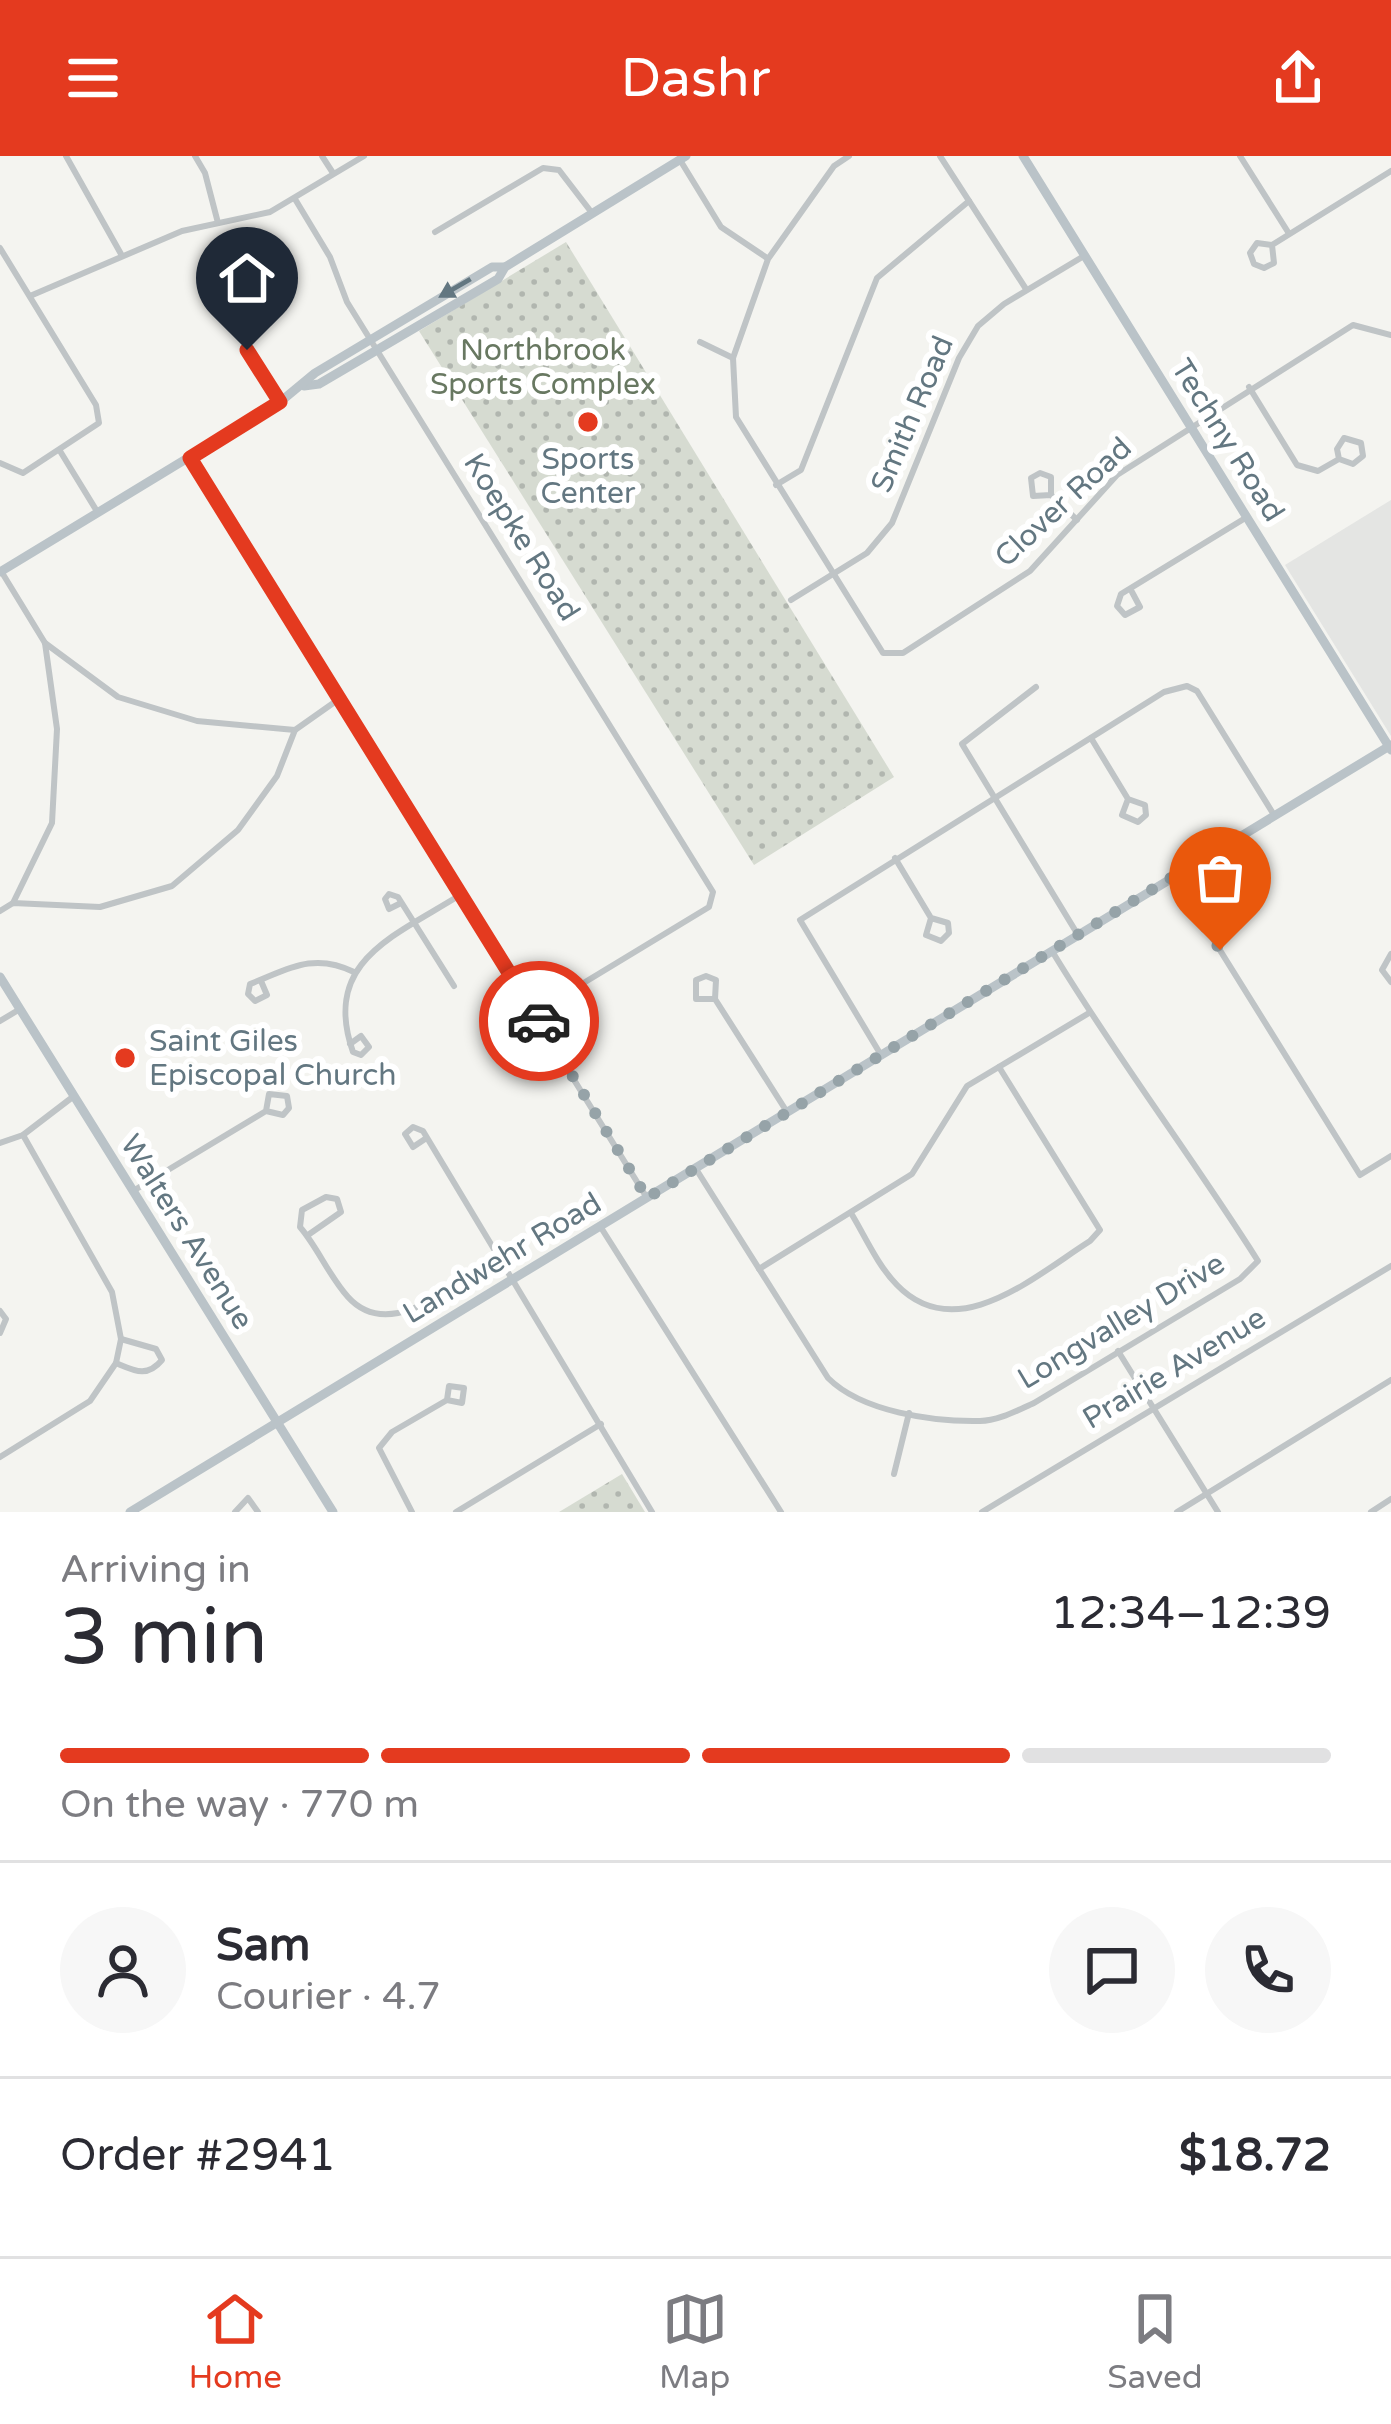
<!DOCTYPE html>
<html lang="en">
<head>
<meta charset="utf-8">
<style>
	:root { --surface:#fff; --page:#f7f7f7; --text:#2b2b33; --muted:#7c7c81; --line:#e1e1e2; --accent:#e43a1f }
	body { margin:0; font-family:"Varela Round",sans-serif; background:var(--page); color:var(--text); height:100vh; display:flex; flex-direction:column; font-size:45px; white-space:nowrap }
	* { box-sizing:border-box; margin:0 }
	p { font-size:39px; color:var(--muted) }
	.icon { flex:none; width:66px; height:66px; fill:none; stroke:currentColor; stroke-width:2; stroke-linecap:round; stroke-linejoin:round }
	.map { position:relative; height:1356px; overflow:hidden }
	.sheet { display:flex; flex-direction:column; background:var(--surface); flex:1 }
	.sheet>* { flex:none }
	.pin { position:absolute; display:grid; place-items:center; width:102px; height:102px; color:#fff; margin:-123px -51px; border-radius:50% 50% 50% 0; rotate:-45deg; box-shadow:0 0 12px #0007 }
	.pin .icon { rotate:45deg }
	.courier { position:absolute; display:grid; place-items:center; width:120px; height:120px; margin:-60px; border:9px solid #e43a1f; border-radius:50%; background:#fff; color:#222; box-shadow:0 3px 15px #0007 }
	.headline em { font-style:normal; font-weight:600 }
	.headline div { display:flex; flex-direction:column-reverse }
	.headline { display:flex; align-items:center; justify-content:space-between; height:204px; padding:0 60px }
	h1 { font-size:78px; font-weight:600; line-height:90px }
	.bar { display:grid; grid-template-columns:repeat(4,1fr); gap:18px 12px; align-content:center; height:144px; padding:0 60px }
	.bar i { height:15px; border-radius:9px; background:var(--line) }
	.bar .active { background:var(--accent) }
	.bar p { grid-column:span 4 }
	.line { display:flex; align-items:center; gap:30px; padding:0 60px; border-top:3px solid var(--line) }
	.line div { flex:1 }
	.round { display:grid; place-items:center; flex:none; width:126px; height:126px; border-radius:63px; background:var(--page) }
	header { display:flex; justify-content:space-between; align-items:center; height:156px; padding:0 60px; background:var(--accent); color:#fff; font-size:54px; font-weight:600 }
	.menu { display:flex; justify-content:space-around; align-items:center; height:168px; border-top:3px solid var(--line); background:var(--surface); font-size:33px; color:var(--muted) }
	.menu a { display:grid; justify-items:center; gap:6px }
	.menu .active { color:var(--accent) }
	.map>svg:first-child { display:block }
	.built { fill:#e4e5e3 }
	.park { fill:url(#park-dots) }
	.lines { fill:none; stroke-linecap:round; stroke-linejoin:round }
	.minor { stroke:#bfc4c6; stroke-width:6 }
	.secondary { stroke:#bac3c8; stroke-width:9 }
	.oneway { fill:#637781 }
	.done { stroke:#96a3a8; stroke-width:12; stroke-dasharray:0 21.6 }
	.route { stroke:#e43a1f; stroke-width:15 }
	.poi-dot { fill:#e43a1f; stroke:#fff; stroke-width:4.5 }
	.labels { text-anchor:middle; stroke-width:12; stroke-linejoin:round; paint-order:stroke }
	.park-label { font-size:30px; fill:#687861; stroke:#fff }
	.street-label { font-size:30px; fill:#637781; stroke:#fff }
	.poi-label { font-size:30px; fill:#637781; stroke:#fff }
</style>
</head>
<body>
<header><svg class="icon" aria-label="menu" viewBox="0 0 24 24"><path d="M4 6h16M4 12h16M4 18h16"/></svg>Dashr<svg class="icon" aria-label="share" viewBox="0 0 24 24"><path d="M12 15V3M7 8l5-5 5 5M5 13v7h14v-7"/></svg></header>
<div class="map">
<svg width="1391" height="1356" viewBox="0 0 1391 1356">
	<defs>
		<pattern id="park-dots" width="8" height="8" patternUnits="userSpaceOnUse" patternTransform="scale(3)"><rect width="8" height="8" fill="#d6dbd1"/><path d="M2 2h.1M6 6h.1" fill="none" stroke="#b1b6af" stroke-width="1.8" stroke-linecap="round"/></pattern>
	</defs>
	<rect width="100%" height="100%" fill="#f4f4f0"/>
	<path class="built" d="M 1391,344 L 1391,580 L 1285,409 Z"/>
	<g class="park">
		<path d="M 566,86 L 894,621 L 754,709 L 419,175 Z"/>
		<path d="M 622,1318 L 645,1356 L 559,1356 Z"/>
	</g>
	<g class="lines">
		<g class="minor">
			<path d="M 66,0 L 121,98"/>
			<path d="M 195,0 L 205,17 L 218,67"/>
			<path d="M 322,0 L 333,17"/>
			<path d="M 849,0 L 834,10 L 768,103 L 733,202 L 736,261 L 883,497 L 903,497 L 1030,415 L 1117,319 L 1353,169 L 1391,179"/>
			<path d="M 940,0 L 1026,133"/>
			<path d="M 1240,0 L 1288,76"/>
			<path d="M 680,4 L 721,71 L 767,102"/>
			<path d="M 295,43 L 330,101 L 347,146 L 713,736 L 709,751 L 534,857"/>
			<path d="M 435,76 L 543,12 L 559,14 L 592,57"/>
			<path d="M 1272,89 L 1274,107 L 1264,112 L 1254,108 L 1250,97 L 1257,87 L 1272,89 L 1391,15"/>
			<path d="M 0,92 L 96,249 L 99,267 L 23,317 L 0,307"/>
			<path d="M 30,140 L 182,75 L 270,56 L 364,0"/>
			<path d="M 700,186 L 733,202"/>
			<path d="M 247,194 L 280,246"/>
			<path d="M 1249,231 L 1297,309 L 1318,315 L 1339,303 L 1353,308 L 1363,300 L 1361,287 L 1344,282 L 1337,293 L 1339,303"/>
			<path d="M 60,295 L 98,357"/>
			<path d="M 190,302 L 647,1042"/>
			<path d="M 776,329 L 801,314 L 877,122 L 969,45"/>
			<path d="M 1051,339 L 1033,340 L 1031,322 L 1040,317 L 1051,321 L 1051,339 L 1077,364"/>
			<path d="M 1,415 L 45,487 L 57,573 L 52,667 L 13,747"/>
			<path d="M 1132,436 L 1140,451 L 1125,459 L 1117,450 L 1121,438 L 1247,361"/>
			<path d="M 791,444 L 867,397 L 892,367 L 959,202 L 978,170 L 1004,148 L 1084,100"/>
			<path d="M 45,487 L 118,541 L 197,565 L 295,574"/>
			<path d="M 1036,531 L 962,588 L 1078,779"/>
			<path d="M 1091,582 L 1128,643 L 1145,649 L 1146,659 L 1138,666 L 1122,659 L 1128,643"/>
			<path d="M 895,702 L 931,762 L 948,767 L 949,777 L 941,785 L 926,779 L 931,762"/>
			<path d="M 1175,722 L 1360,1019 L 1391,1000"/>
			<path d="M 399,748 L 389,753 L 385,743 L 389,738 L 398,741 L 454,830"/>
			<path d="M 0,755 L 13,747 L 100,751 L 172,730 L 238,674 L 277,620 L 295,574 L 339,543"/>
			<path d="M 1391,798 L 1382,814 L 1391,826"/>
			<path d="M 261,825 L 267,839 L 255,845 L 248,838 L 250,828 C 285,815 312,795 354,816"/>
			<path d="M 715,843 L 696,843 L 696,824 L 706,820 L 716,824 L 715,843 L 787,956"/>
			<path d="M 0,865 L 20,853"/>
			<path d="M 350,888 L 361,880 L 369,891 L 361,899 L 353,896 C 321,805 395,780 460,739"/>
			<path d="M 881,899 L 800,764 L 1164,536 L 1187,530 L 1197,535 L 1274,659"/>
			<path d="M 425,983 L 413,991 L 405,978 L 413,971 L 423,975 L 652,1356"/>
			<path d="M 0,987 L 23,979 L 74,940"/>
			<path d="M 696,1013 L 828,1222 C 862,1256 934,1266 980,1265 C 998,1265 1018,1254 1034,1247 L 1240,1123 L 1258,1105 C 1191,999 1116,901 1052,795"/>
			<path d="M 133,1035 L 266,955 L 283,959 L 289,952 L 287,940 L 269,938 L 266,955"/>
			<path d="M 851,1057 C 865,1080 878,1110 897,1129 C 957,1191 1036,1119 1090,1085 L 1100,1074 L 999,911"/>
			<path d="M 600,1070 L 781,1356"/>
			<path d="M 308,1079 L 341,1056 L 337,1043 L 326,1041 L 302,1054 L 300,1071 C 318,1092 329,1120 348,1141 C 391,1189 460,1124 497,1100"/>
			<path d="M 759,1113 L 912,1018 L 967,930 L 1089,857"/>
			<path d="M 0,1155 L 6,1163 L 0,1177"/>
			<path d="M 1118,1195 L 1218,1356"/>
			<path d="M 116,1207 C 135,1215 147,1222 162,1204 L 156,1193 L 121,1183"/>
			<path d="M 0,1301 L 90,1245 L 116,1207 L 121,1183 L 112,1136 L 23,979"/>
			<path d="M 894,1318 L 909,1257"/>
			<path d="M 235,1356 L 248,1342 L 258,1356"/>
			<path d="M 412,1356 L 379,1292 L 392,1276 L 447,1244 L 462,1247 L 464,1232 L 449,1230 L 447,1244"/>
			<path d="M 456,1356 L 601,1268"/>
			<path d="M 982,1356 L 1391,1110"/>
			<path d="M 1177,1356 L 1391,1224"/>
			<path d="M 1371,1356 L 1391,1343"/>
		</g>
		<g class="secondary">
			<path d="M 1023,0 L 1391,594"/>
			<path d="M 304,230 L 319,228 L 498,123 L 505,111 L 686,0"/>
			<path d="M 0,416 L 280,246 L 315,217 L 492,111 L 505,111"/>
			<path d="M 0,821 L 333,1356"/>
			<path d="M 130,1356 L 1391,589"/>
		</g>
	</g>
	<defs><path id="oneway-solid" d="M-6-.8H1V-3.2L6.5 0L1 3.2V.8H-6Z" transform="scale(3)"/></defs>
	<use class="oneway" href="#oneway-solid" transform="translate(455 132) rotate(150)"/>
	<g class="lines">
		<path class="done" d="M 539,865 L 647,1042 L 1174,720 L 1220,794"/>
		<path class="route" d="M 247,194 L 280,246 L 190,302 L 539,865"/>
	</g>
	<g class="poi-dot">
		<circle cx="588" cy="266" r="12"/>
		<circle cx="125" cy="902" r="12"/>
	</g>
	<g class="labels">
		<g class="park-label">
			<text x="543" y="204">Northbrook<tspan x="543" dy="34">Sports Complex</tspan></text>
		</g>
		<g class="street-label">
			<text transform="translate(912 258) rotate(-67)" y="10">Smith Road</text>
			<text transform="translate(1228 284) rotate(58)" y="10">Techny Road</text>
			<text transform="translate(1063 346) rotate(-43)" y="10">Clover Road</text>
			<text transform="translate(522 381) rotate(58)" y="10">Koepke Road</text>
			<text transform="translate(187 1076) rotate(58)" y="10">Walters Avenue</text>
			<text transform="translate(502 1102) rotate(-31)" y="10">Landwehr Road</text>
			<text transform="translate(1121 1165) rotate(-31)" y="10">Longvalley Drive</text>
			<text transform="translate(1174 1212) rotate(-31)" y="10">Prairie Avenue</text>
		</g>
		<g class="poi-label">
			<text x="588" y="313">Sports<tspan x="588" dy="34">Center</tspan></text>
			<text x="149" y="895" text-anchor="start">Saint Giles<tspan x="149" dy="34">Episcopal Church</tspan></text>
		</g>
	</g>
</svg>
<div class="pin" style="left:1220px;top:794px;background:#ea580c"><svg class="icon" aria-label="bag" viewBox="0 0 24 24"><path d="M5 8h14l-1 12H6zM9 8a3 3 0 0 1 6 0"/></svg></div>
<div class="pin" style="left:247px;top:194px;background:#1f2937"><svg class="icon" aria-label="home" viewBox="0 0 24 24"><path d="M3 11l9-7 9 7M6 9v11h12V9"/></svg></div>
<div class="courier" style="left:539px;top:865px"><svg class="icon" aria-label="car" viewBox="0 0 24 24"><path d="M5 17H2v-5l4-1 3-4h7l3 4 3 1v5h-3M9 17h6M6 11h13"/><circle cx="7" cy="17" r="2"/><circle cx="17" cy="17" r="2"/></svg></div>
</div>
<section class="sheet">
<div class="headline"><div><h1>3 min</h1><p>Arriving in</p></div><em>12:34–12:39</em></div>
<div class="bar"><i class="active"></i><i class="active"></i><i class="active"></i><i></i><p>On the way · 770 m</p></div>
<div class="line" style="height:216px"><a class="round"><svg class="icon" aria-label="person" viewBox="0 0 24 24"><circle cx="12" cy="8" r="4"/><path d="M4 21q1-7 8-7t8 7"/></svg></a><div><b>Sam</b><p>Courier · 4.7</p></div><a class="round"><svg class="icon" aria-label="chat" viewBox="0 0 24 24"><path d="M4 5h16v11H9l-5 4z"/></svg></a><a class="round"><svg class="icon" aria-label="phone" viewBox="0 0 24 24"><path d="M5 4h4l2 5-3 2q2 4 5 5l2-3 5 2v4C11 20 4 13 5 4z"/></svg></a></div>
<div class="line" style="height:156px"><div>Order #2941</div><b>$18.72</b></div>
</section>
<nav class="menu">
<a class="active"><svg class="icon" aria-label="home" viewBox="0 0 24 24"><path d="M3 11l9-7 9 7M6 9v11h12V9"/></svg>Home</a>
<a><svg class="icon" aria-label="map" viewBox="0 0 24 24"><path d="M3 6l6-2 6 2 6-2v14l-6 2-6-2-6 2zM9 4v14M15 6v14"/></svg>Map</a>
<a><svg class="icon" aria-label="saved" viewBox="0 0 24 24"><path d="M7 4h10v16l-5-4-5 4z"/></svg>Saved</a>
</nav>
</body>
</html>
